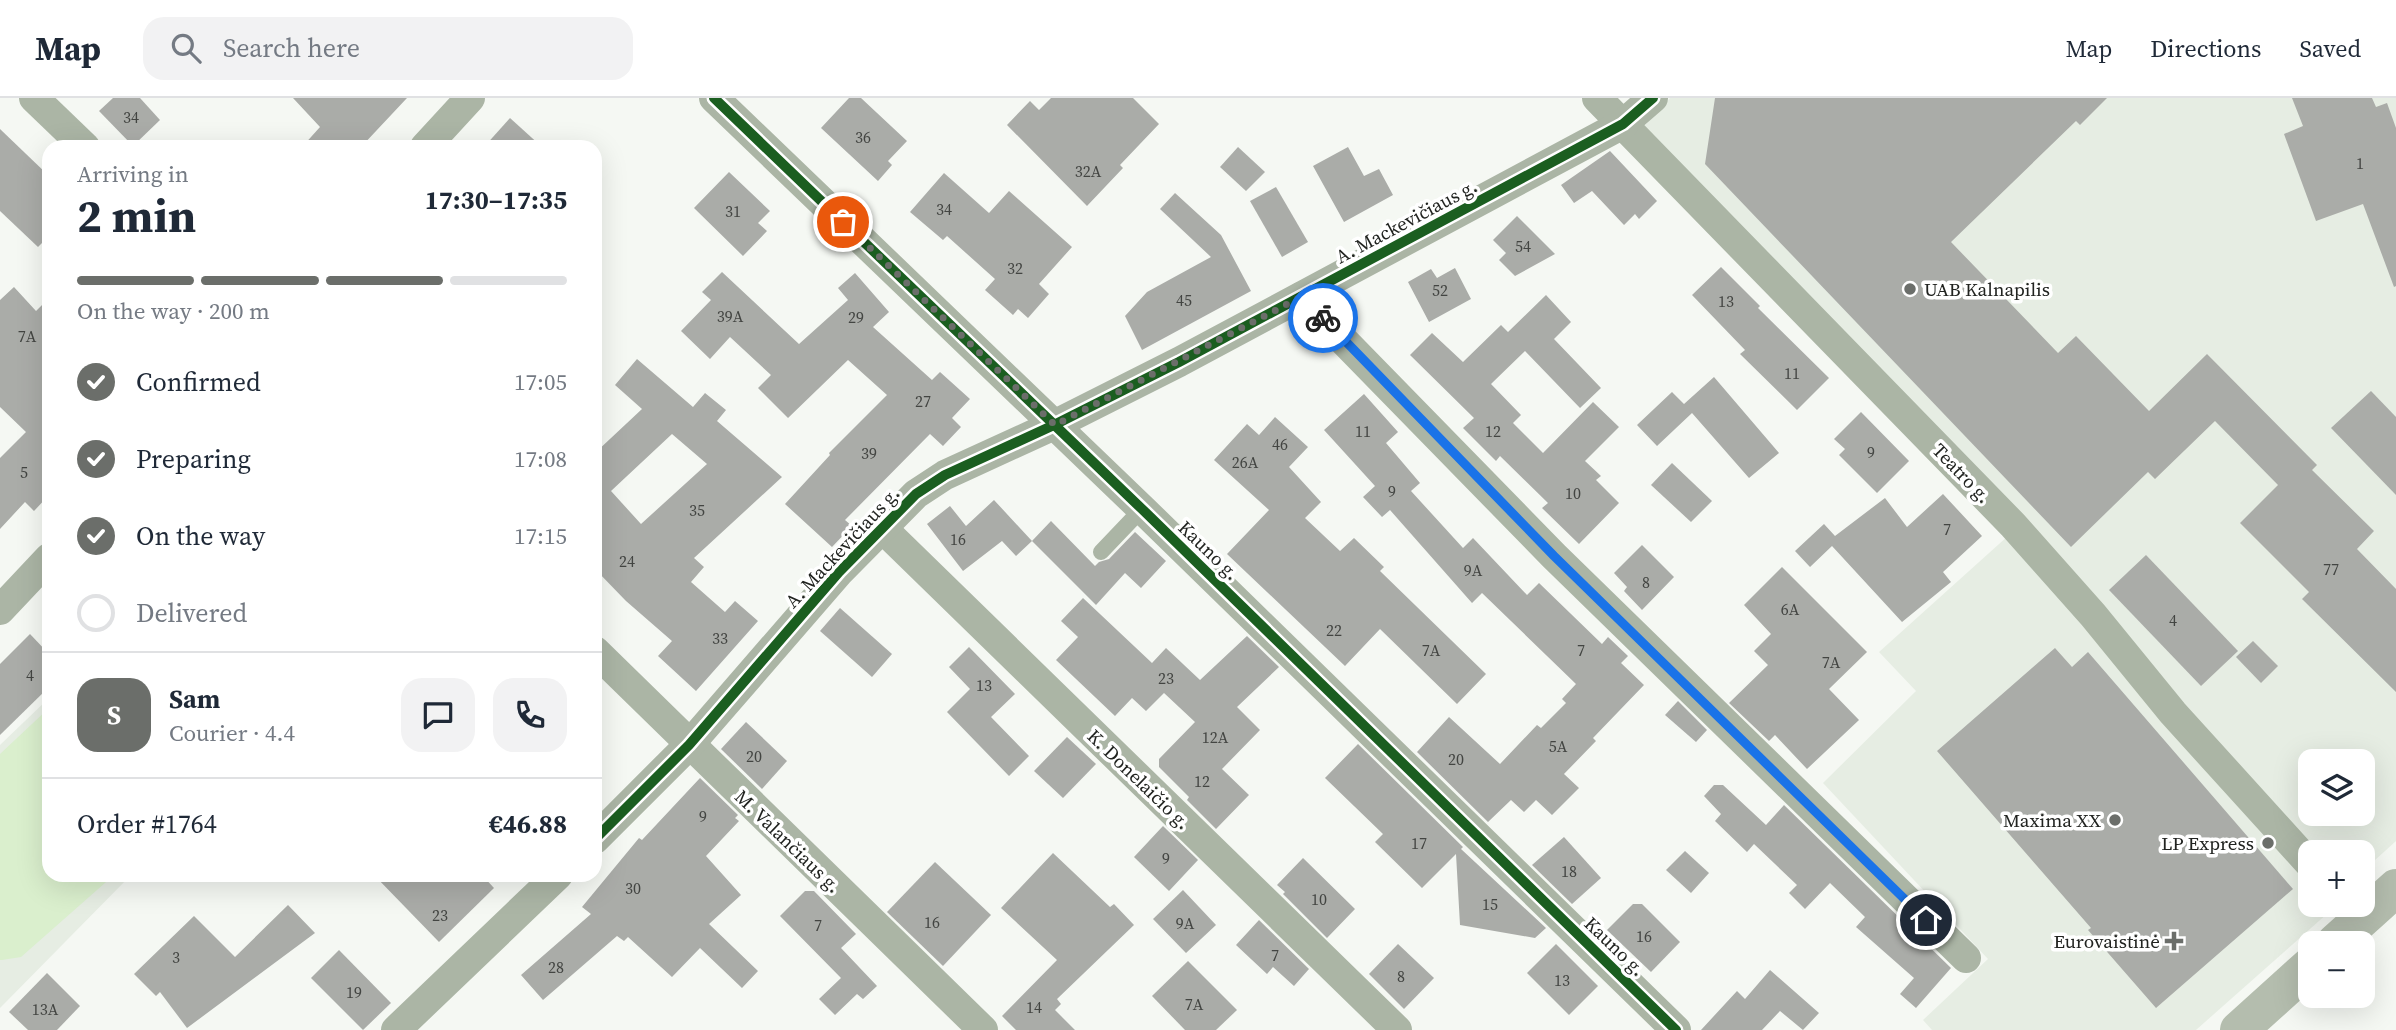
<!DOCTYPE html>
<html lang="en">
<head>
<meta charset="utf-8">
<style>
	:root { --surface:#fff; --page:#f2f2f3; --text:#1f2937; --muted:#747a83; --line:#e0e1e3; --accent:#6b6e6a }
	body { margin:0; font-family:"Source Serif 4",serif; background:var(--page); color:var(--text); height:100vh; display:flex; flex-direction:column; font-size:26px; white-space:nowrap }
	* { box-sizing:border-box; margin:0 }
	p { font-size:23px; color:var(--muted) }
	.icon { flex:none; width:38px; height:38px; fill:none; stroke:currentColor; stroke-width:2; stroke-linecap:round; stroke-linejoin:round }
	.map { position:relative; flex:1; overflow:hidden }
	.sheet { position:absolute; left:42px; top:42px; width:560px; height:742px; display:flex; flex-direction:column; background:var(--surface); border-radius:21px; box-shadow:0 7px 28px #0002 }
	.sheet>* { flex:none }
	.buttons { position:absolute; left:2298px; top:651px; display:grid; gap:14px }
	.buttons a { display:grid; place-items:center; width:77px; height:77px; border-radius:14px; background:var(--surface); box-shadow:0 7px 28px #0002; font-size:35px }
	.pin { position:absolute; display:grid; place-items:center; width:60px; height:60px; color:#fff; margin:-30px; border:4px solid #fff; border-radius:50%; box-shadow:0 2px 7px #0007 }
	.courier { position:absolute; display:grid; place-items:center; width:70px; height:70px; margin:-35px; border:5px solid #1a73e8; border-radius:50%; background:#fff; color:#222; box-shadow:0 2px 9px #0007 }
	.summary em { font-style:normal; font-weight:700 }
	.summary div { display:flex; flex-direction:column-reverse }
	.summary { display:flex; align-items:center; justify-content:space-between; height:119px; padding:0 35px }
	h1 { font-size:46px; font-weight:700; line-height:52px }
	.bar { display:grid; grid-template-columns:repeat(4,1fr); gap:10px 7px; align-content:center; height:84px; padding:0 35px }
	.bar i { height:9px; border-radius:5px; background:var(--line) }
	.bar .active { background:var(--accent) }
	.bar p { grid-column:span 4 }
	.line { display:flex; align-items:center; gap:18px; padding:0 35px; border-top:2px solid var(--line) }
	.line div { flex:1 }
	.round { display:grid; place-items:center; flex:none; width:74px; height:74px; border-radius:21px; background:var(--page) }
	ol { padding:0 35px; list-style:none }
	li { display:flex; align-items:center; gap:21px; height:77px }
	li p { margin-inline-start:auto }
	li .icon { padding:7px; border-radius:50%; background:var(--accent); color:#fff; stroke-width:4 }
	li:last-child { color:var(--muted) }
	li i { width:38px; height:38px; border:4px solid var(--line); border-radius:50% }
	header { display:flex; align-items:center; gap:42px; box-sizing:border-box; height:98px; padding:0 35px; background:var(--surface); border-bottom:2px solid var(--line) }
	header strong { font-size:33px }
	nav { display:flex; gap:38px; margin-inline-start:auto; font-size:24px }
	.search { width:490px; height:63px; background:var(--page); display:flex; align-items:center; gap:18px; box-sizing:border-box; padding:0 24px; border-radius:21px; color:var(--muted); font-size:26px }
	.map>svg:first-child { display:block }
	.built { fill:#e6ede3; fill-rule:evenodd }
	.green { fill:#daefcd }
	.building { fill:#aaaca8; fill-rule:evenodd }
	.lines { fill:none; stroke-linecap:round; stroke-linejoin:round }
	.lane { stroke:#abb5a5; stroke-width:16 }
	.street { stroke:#abb5a5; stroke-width:30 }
	.secondary { stroke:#b4bdae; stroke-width:38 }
	.cycleway-casing { stroke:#fff; stroke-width:15 }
	.cycleway { stroke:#1b5e20; stroke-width:10 }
	.done { stroke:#6b6e6a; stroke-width:7; stroke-dasharray:0 12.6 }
	.route { stroke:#1a73e8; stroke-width:9 }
	.poi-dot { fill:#6b6e6a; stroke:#fff; stroke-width:2.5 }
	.labels { text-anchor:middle; stroke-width:7; stroke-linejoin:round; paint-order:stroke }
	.number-label { font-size:16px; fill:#434542 }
	.street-label { font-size:19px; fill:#212320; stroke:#fff }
	.poi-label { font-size:19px; fill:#212320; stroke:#fff; text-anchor:end }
</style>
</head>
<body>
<header>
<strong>Map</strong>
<div class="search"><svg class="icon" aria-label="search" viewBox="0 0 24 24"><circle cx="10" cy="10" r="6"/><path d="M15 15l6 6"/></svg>Search here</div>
<nav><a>Map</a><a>Directions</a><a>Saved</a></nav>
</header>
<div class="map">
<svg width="2396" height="932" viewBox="0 0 2396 932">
	<rect width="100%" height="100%" fill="#f5f8f3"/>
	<g class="built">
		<path d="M 1670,0 L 2396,0 L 2396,743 L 2363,773 L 2362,754 L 2310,754 L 2310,807 L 2337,807 L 2196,932 L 1932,932 L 1923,922 L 1988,861 L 1823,685 L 1916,593 L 1879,554 L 2009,437 L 1644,28 ZM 2310,663 L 2362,663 L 2362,716 L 2310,716 Z"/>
		<path d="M 49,600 L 49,777 L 131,777 L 0,910 L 0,647 Z"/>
	</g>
	<path class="green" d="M 49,610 L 49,777 L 114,777 L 21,859 L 2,862 L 0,862 L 0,656 Z"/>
	<g class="building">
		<path d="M 113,0 L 140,0 L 160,22 L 133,48 L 99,13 Z"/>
		<path d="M 293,0 L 407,0 L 361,49 L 302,49 L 320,29 Z"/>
		<path d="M 849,0 L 861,0 L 907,43 L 888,63 L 892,67 L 878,83 L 821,30 Z"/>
		<path d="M 1051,0 L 1133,0 L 1159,26 L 1120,67 L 1123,70 L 1087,108 L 1007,27 L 1030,3 L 1039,12 Z"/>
		<path d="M 1715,0 L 2107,0 L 2080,27 L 2076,23 L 1951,144 L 2058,255 L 2076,238 L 2149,313 L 2207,256 L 2317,367 L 2312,372 L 2374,433 L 2357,451 L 2396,491 L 2396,594 L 2302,501 L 2309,494 L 2240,425 L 2278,387 L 2215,323 L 2155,381 L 2148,374 L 2071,449 L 1705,66 Z"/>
		<path d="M 2292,0 L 2372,0 L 2376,9 L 2387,5 L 2396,30 L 2396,188 L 2394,189 L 2363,106 L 2316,123 L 2284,36 L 2303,28 Z"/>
		<path d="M 510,20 L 542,49 L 484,49 Z"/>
		<path d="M 0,31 L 49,78 L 49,138 L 38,149 L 0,113 Z"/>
		<path d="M 1238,49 L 1265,74 L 1246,93 L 1220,69 Z"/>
		<path d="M 1348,49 L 1364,78 L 1379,71 L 1393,97 L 1344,124 L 1313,68 Z"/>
		<path d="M 1610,53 L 1657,103 L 1639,121 L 1635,116 L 1624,127 L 1592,93 L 1574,105 L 1561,87 Z"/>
		<path d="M 729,74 L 770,113 L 758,125 L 767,133 L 743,158 L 694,110 Z"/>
		<path d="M 944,75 L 989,115 L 1009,93 L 1072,149 L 1039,186 L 1049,196 L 1028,220 L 1018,211 L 1013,217 L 985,192 L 995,181 L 947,138 L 943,142 L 910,114 Z"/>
		<path d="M 1276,89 L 1308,144 L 1282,159 L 1250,103 Z"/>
		<path d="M 1175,95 L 1221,137 L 1251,193 L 1142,252 L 1125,218 L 1147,194 L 1211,159 L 1160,111 Z"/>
		<path d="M 1517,118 L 1555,156 L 1515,178 L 1499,162 L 1506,155 L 1493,142 Z"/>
		<path d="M 1721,169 L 1760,208 L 1758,210 L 1829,280 L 1797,312 L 1740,256 L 1745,252 L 1692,197 Z"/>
		<path d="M 1455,170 L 1471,201 L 1429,224 L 1408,184 L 1431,171 L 1437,180 Z"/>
		<path d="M 722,174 L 799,246 L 848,202 L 838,190 L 855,175 L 889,214 L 873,229 L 932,282 L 940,274 L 970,301 L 952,320 L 961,329 L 943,348 L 930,336 L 845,422 L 852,428 L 832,449 L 785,406 L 830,357 L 829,355 L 887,297 L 848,262 L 788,320 L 758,290 L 771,277 L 730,239 L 710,261 L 681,233 L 711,202 L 702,194 Z"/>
		<path d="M 14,189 L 36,213 L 49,200 L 49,397 L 34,413 L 25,404 L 0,431 L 0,360 L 26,334 L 0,309 L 0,202 Z"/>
		<path d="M 1546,197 L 1571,224 L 1554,241 L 1601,290 L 1580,310 L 1525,253 L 1491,286 L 1521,317 L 1513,325 L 1543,355 L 1593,304 L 1619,329 L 1585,363 L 1601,378 L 1596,382 L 1619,405 L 1579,446 L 1542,410 L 1548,405 L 1500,358 L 1496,363 L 1463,330 L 1474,320 L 1410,257 L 1432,235 L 1463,264 L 1501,227 L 1508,234 Z"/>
		<path d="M 637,261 L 693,309 L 705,295 L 726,312 L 717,323 L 782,379 L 694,460 L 704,469 L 691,484 L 725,514 L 735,503 L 758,523 L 696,593 L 658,558 L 672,543 L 626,503 L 595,471 L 595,355 L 642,311 L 615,287 ZM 672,336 L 707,366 L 641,426 L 611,393 Z"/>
		<path d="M 1714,279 L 1779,355 L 1749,380 L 1692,315 L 1657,348 L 1637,327 L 1672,294 L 1684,306 Z"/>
		<path d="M 2371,293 L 2396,319 L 2396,397 L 2331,330 Z"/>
		<path d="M 1364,296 L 1398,334 L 1386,345 L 1420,385 L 1411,393 L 1463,450 L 1473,440 L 1527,497 L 1539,485 L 1602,546 L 1608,539 L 1628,558 L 1621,565 L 1644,587 L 1593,640 L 1596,643 L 1564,676 L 1579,690 L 1552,717 L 1536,702 L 1524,714 L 1511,702 L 1488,724 L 1417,654 L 1449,619 L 1500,666 L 1537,627 L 1541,630 L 1566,605 L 1562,601 L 1576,586 L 1482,495 L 1472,505 L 1390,412 L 1382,419 L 1363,399 L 1375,388 L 1324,332 Z"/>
		<path d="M 1861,314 L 1909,363 L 1877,395 L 1839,357 L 1845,351 L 1834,341 Z"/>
		<path d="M 1275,319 L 1308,349 L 1289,369 L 1321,404 L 1305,420 L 1340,453 L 1354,440 L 1384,469 L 1380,473 L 1486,576 L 1457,606 L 1380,531 L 1345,568 L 1227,456 L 1269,412 L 1214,362 L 1247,326 L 1259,337 Z"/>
		<path d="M 1672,365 L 1712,403 L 1691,424 L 1651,387 Z"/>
		<path d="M 1943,396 L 1982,438 L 1943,474 L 1951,484 L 1902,524 L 1832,448 L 1810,469 L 1795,453 L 1824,426 L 1835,438 L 1885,400 L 1907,429 Z"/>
		<path d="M 994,402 L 1032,443 L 1016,458 L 1002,443 L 963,473 L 927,426 L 950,408 L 966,428 Z"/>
		<path d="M 1051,423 L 1095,468 L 1099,464 L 1109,461 L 1135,434 L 1166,463 L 1141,490 L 1125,475 L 1096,507 L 1032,443 Z"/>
		<path d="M 1642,447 L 1674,479 L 1642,512 L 1624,493 L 1627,489 L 1614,475 Z"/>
		<path d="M 2146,457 L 2238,553 L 2201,588 L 2109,492 Z"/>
		<path d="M 1782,469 L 1867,554 L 1829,591 L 1859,622 L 1807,671 L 1775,637 L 1769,643 L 1729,605 L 1768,567 L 1754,553 L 1771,536 L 1744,507 Z"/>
		<path d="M 1083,500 L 1152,565 L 1166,550 L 1200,582 L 1247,538 L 1279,569 L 1237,609 L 1260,632 L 1222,671 L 1249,697 L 1216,731 L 1187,702 L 1189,699 L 1159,669 L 1159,661 L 1195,624 L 1164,595 L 1146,613 L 1132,600 L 1115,618 L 1056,562 L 1078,539 L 1061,523 Z"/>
		<path d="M 840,510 L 892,556 L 872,579 L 820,533 Z"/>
		<path d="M 30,536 L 49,556 L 49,589 L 0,637 L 0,566 Z"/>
		<path d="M 2253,543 L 2278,568 L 2261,585 L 2236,559 Z"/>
		<path d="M 969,549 L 1015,596 L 991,619 L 1029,658 L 1009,678 L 947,614 L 970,591 L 949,569 Z"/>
		<path d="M 2055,550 L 2072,569 L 2088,554 L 2293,791 L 2156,910 L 2088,832 L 2091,830 L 1937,653 Z"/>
		<path d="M 1678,603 L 1707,632 L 1696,644 L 1665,617 Z"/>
		<path d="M 746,624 L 787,663 L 762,691 L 721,651 Z"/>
		<path d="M 1067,639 L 1096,666 L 1063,700 L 1034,673 Z"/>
		<path d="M 1358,646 L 1463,749 L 1461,751 L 1546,830 L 1535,840 L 1460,827 L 1456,756 L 1422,790 L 1375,744 L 1383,736 L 1325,680 Z"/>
		<path d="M 700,680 L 738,717 L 735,720 L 739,723 L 706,758 L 741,797 L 709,826 L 758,873 L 742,890 L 700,850 L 672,879 L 628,839 L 624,843 L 617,838 L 543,902 L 521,877 L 591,816 L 582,809 L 639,740 L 642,742 Z"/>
		<path d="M 1714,687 L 1723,687 L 1766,727 L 1784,707 L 1951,870 L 1916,910 L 1900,896 L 1914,880 L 1856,829 L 1865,819 L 1830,785 L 1805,811 L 1789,795 L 1797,787 L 1754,746 L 1747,754 L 1715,723 L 1721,716 L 1704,698 Z"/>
		<path d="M 1163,728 L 1198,762 L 1169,793 L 1134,759 Z"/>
		<path d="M 1564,739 L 1601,780 L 1572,806 L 1532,767 Z"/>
		<path d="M 1685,753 L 1709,775 L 1691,795 L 1666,772 Z"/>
		<path d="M 1053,755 L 1110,809 L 1114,806 L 1134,827 L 1057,901 L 1061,906 L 1055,912 L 1075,932 L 1016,932 L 1002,918 L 1057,862 L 1001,810 Z"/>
		<path d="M 1303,760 L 1355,811 L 1327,840 L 1283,796 L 1285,794 L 1277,787 Z"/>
		<path d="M 935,764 L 991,817 L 943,868 L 887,814 Z"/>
		<path d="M 374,777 L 482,777 L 494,790 L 439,844 Z"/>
		<path d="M 1183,792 L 1216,827 L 1186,855 L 1153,821 Z"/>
		<path d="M 805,793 L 814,793 L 856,836 L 841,850 L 877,888 L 863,901 L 857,896 L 835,917 L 819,901 L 841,880 L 780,818 Z"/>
		<path d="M 1633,806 L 1642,806 L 1680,844 L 1651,874 L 1607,832 Z"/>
		<path d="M 288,807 L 315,835 L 187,930 L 160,894 L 156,898 L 134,876 L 194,818 L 235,859 Z"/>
		<path d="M 1259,822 L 1309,871 L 1294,888 L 1273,869 L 1267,876 L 1236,847 Z"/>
		<path d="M 1398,846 L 1434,880 L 1404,911 L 1369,876 Z"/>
		<path d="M 1556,846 L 1598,888 L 1569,917 L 1527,875 Z"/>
		<path d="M 339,852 L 391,905 L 363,932 L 311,880 Z"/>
		<path d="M 1188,863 L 1237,912 L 1216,932 L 1185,932 L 1152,898 Z"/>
		<path d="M 1770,872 L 1819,915 L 1803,932 L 1780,913 L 1762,932 L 1701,932 L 1737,893 L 1745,901 Z"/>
		<path d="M 47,875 L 80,908 L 57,932 L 28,932 L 9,914 Z"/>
	</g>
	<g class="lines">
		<path class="lane" d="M 1101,454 L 1142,411"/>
		<g class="street">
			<path d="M 34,0 L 85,49"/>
			<path d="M 714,0 L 1142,411 L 1676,932"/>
			<path d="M 1597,0 L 2013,427 L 2093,517 L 2173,615 L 2310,766"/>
			<path d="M 425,49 L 470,0"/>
			<path d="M 1301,199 L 1554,458 L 1966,860"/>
			<path d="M 881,429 L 1397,932"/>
			<path d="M 0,512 L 49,460"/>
			<path d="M 595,553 L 983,932"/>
			<path d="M 595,741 L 689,647 L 839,474 L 916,396 L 945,377 L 1054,327 L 1179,264 L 1623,26 L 1653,0"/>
			<path d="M 396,932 L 558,777"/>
		</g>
		<g class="secondary">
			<path d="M 2335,845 L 2396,790"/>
			<path d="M 2239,932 L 2310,868"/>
		</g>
		<g class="cycleway-casing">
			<g id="cycleway">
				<path d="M 714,0 L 1142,411 L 1676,932"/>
				<path d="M 595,741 L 689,647 L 839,474 L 916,396 L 945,377 L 1054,327 L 1179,264 L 1623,26 L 1653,0"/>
			</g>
		</g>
		<use href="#cycleway" class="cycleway"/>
	</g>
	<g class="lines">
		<path class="done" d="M 843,124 L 1055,327 L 1301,199 L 1323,220"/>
		<path class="route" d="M 1323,220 L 1554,458 L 1926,822"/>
	</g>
	<g class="poi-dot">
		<circle cx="1910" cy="191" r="7"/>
		<circle cx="2115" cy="722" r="7"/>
		<circle cx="2268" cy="745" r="7"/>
		<path d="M2170.5 832.5h7v7h7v7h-7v7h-7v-7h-7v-7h7z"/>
	</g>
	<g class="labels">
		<g class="number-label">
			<text x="131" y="25">34</text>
			<text x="863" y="45">36</text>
			<text x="2360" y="71">1</text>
			<text x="1088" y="79">32A</text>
			<text x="944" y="117">34</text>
			<text x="733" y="119">31</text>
			<text x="1523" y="154">54</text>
			<text x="1015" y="176">32</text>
			<text x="1440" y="198">52</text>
			<text x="1184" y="208">45</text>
			<text x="1726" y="209">13</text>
			<text x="730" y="224">39A</text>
			<text x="856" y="225">29</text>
			<text x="27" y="244">7A</text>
			<text x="1792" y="281">11</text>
			<text x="923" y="309">27</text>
			<text x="1363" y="339">11</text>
			<text x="1493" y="339">12</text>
			<text x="1280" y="352">46</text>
			<text x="1871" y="360">9</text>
			<text x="869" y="361">39</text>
			<text x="1245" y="370">26A</text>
			<text x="24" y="380">5</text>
			<text x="1392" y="399">9</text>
			<text x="1573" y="401">10</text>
			<text x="697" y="418">35</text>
			<text x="1947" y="437">7</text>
			<text x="958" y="447">16</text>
			<text x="627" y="469">24</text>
			<text x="2331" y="477">77</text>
			<text x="1473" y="478">9A</text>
			<text x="1646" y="490">8</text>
			<text x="1790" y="517">6A</text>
			<text x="2173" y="528">4</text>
			<text x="1334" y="538">22</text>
			<text x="720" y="546">33</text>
			<text x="1431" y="558">7A</text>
			<text x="1581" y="558">7</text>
			<text x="1831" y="570">7A</text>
			<text x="30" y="583">4</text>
			<text x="1166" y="586">23</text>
			<text x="984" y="593">13</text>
			<text x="1215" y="645">12A</text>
			<text x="1558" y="654">5A</text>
			<text x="754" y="664">20</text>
			<text x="1456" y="667">20</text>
			<text x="1202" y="689">12</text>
			<text x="703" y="724">9</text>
			<text x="1419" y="751">17</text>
			<text x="1166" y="766">9</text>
			<text x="1569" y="779">18</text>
			<text x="633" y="796">30</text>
			<text x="1319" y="807">10</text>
			<text x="1490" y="812">15</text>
			<text x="440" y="823">23</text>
			<text x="932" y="830">16</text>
			<text x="1185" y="831">9A</text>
			<text x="818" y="833">7</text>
			<text x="1644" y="844">16</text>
			<text x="1275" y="863">7</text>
			<text x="176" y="865">3</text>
			<text x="556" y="875">28</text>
			<text x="1401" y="884">8</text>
			<text x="1562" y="888">13</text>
			<text x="354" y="900">19</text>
			<text x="1194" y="912">7A</text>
			<text x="1034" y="915">14</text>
			<text x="45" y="917">13A</text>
		</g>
		<g class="street-label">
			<text transform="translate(1406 123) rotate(-28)" y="7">A. Mackevičiaus g.</text>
			<text transform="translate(1962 375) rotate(46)" y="7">Teatro g.</text>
			<text transform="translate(842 449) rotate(-47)" y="7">A. Mackevičiaus g.</text>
			<text transform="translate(1209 452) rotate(44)" y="7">Kauno g.</text>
			<text transform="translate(1139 681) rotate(44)" y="7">K. Donelaičio g.</text>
			<text transform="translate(788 743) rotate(44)" y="7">M. Valančiaus g.</text>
			<text transform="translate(1615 848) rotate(44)" y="7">Kauno g.</text>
		</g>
		<g class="poi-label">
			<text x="1924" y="198" text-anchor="start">UAB Kalnapilis</text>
			<text x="2101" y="729">Maxima XX</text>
			<text x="2254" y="752">LP Express</text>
			<text x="2160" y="850">Eurovaistinė</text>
		</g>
	</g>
</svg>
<div class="buttons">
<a><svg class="icon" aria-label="layers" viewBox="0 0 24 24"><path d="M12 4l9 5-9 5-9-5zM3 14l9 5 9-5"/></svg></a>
<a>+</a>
<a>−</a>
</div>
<div class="pin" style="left:843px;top:124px;background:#ea580c"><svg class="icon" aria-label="bag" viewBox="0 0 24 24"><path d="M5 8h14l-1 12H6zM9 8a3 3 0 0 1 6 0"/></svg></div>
<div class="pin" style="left:1926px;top:822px;background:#1f2937"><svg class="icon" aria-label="home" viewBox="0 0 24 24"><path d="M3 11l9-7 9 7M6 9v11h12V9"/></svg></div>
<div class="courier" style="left:1323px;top:220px"><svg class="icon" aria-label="bike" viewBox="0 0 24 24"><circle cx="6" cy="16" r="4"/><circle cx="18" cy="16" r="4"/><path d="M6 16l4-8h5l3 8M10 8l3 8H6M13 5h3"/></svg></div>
<section class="sheet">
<div class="summary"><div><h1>2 min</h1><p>Arriving in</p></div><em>17:30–17:35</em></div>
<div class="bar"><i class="active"></i><i class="active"></i><i class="active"></i><i></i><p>On the way · 200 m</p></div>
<ol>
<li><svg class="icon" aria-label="check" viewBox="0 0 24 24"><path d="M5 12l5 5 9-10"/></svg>Confirmed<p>17:05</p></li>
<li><svg class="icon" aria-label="check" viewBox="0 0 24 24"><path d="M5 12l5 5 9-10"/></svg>Preparing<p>17:08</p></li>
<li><svg class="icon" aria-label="check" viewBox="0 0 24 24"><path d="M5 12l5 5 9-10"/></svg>On the way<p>17:15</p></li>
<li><i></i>Delivered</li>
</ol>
<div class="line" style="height:126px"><b class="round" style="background:var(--accent);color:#fff">S</b><div><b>Sam</b><p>Courier · 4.4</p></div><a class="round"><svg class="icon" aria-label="chat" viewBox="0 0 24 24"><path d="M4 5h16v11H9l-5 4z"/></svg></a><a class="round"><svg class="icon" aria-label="phone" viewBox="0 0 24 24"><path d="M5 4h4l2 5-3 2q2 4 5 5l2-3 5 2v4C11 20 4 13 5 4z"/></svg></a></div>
<div class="line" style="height:91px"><div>Order #1764</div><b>€46.88</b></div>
</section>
</div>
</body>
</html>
